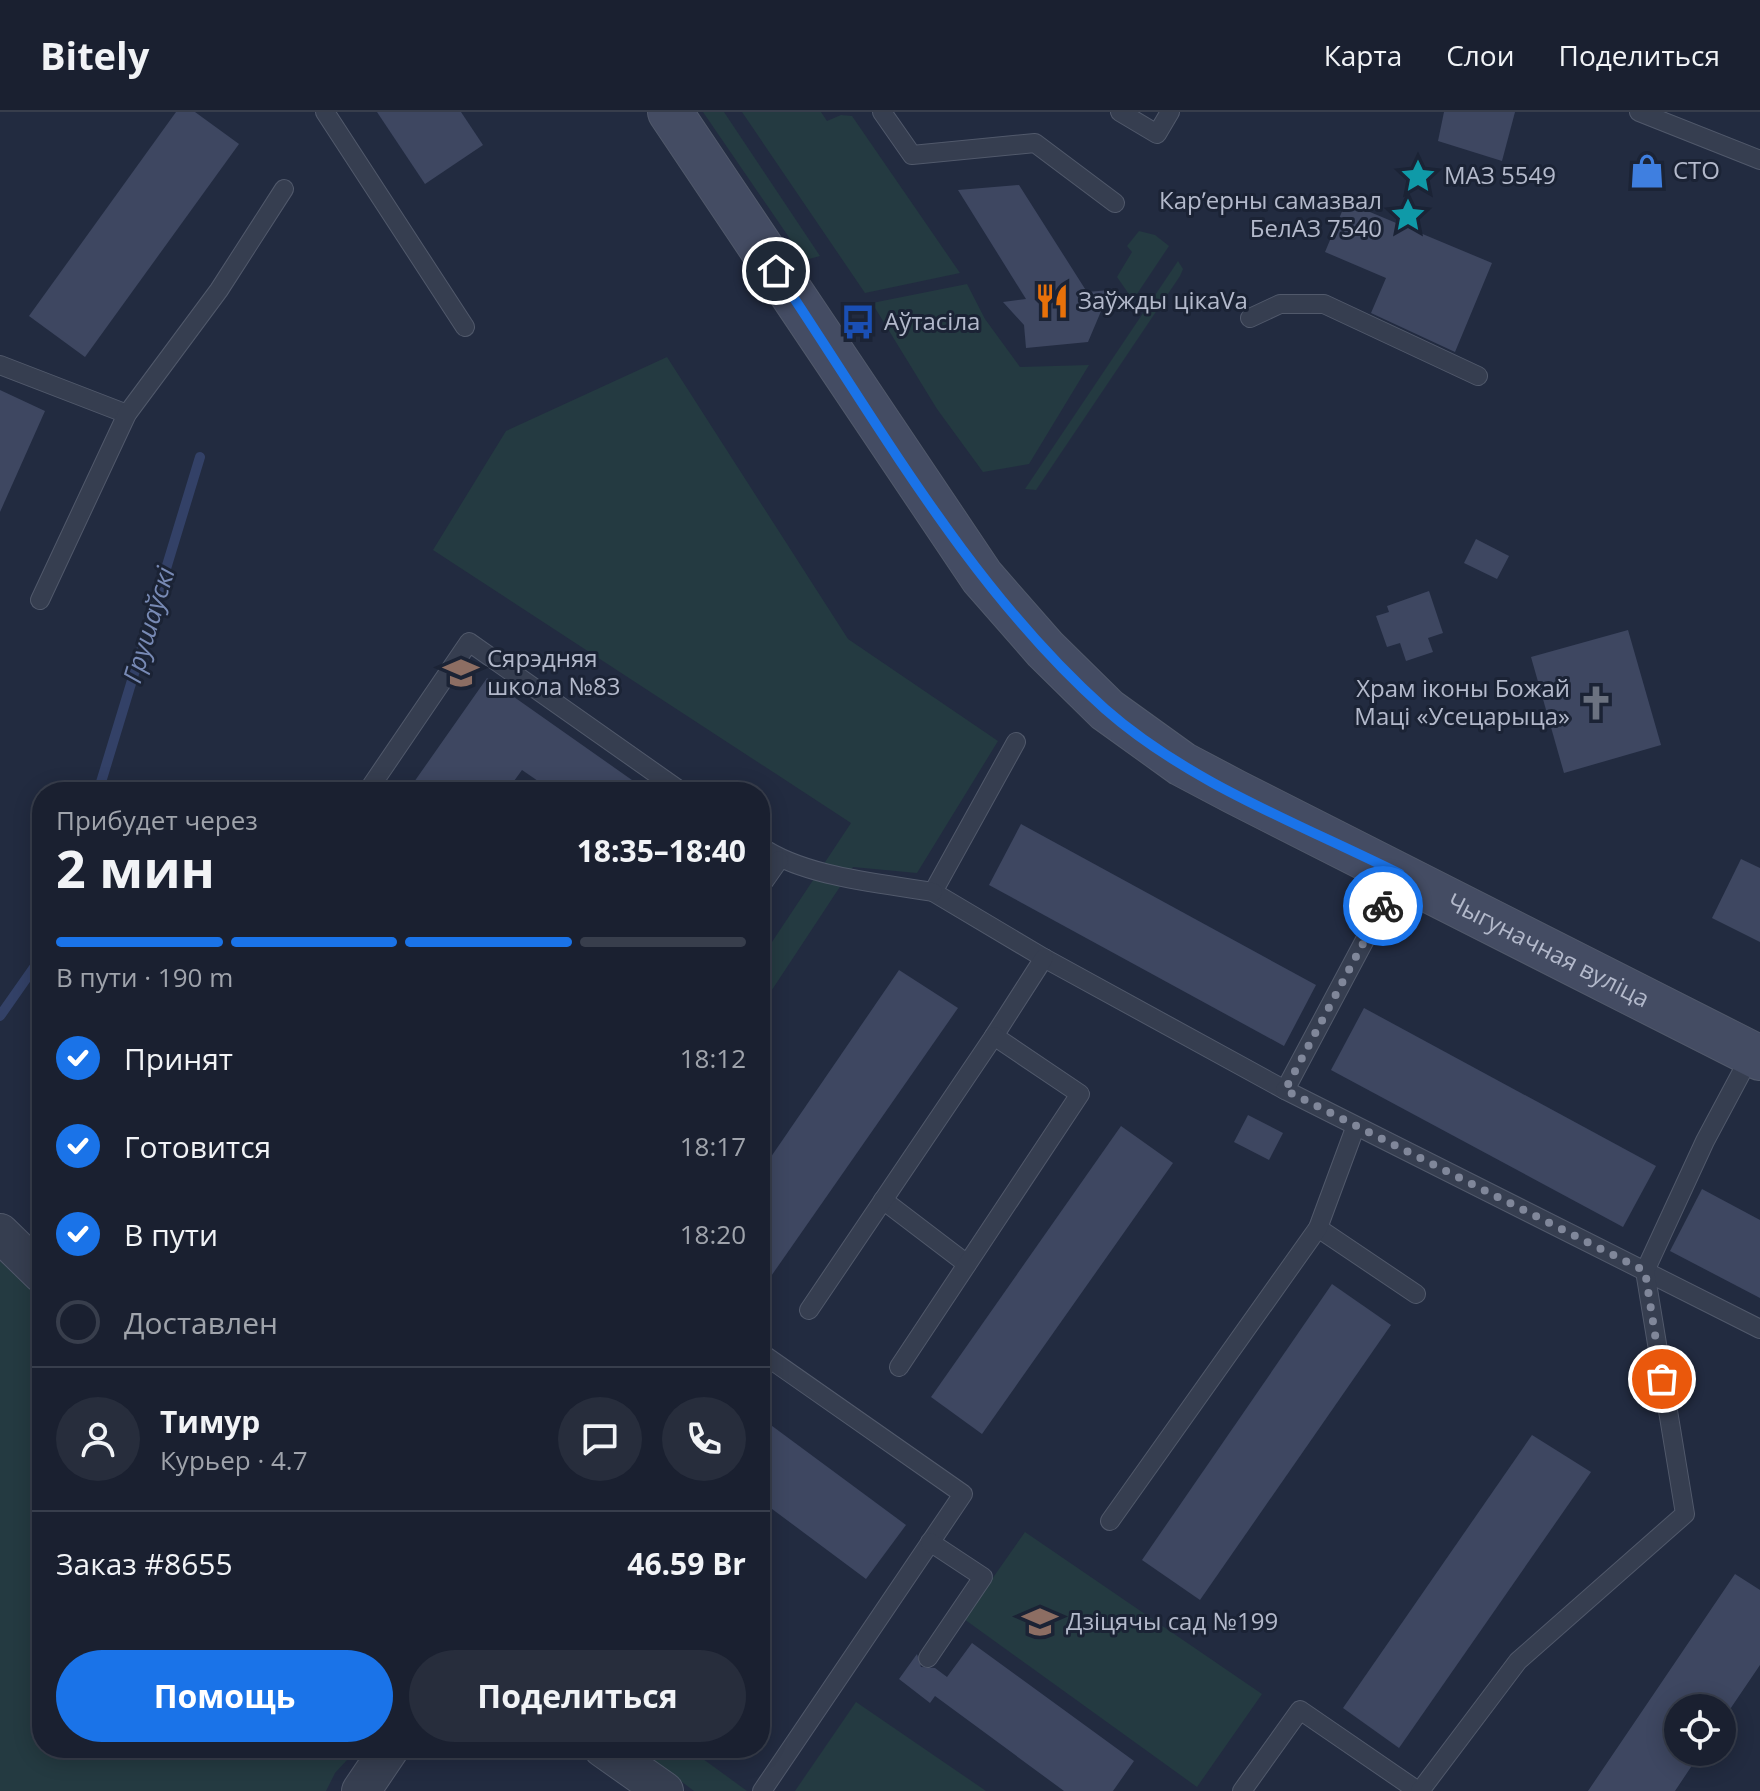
<!DOCTYPE html>
<html lang="ru">
<head>
<meta charset="utf-8">
<style>
	:root { --surface:#1a2030; --page:#272d3c; --text:#f1f3f6; --muted:#9fa3ab; --line:#383e4c; --accent:#1a73e8 }
	body { margin:0; font-family:"Open Sans",sans-serif; background:var(--page); color:var(--text); height:100vh; display:flex; flex-direction:column; font-size:30px; white-space:nowrap }
	* { box-sizing:border-box; margin:0 }
	p { font-size:26px; color:var(--muted) }
	.icon { flex:none; width:44px; height:44px; fill:none; stroke:currentColor; stroke-width:2; stroke-linecap:round; stroke-linejoin:round }
	.map { position:relative; flex:1; overflow:hidden }
	.side { position:absolute; left:32px; top:670px; width:738px; height:976px; display:flex; flex-direction:column; background:var(--surface); border-radius:32px; box-shadow:0 4px 20px #0003,0 0 0 2px var(--line) }
	.side>* { flex:none }
	.fabs { position:absolute; left:1664px; top:1582px; display:grid; gap:16px }
	.fabs a { display:grid; place-items:center; width:72px; height:72px; border-radius:50%; background:var(--surface); box-shadow:0 4px 20px #0003,0 0 0 2px var(--line); font-size:40px }
	.pin { position:absolute; display:grid; place-items:center; width:68px; height:68px; color:#fff; margin:-34px; border:4px solid #fff; border-radius:50%; box-shadow:0 2px 8px #0007 }
	.courier { position:absolute; display:grid; place-items:center; width:80px; height:80px; margin:-40px; border:6px solid #1a73e8; border-radius:50%; background:#fff; color:#222; box-shadow:0 2px 10px #0007 }
	.summary em { font-style:normal; font-weight:700 }
	.summary div { display:flex; flex-direction:column-reverse }
	.summary { display:flex; align-items:center; justify-content:space-between; height:136px; padding:0 24px }
	h1 { font-size:52px; font-weight:700; line-height:60px }
	.bar { display:grid; grid-template-columns:repeat(4,1fr); gap:12px 8px; align-content:center; height:96px; padding:0 24px }
	.bar i { height:10px; border-radius:6px; background:var(--line) }
	.bar .on { background:var(--accent) }
	.bar p { grid-column:span 4 }
	.line { display:flex; align-items:center; gap:20px; padding:0 24px; border-top:2px solid var(--line) }
	.line div { flex:1 }
	.round { display:grid; place-items:center; flex:none; width:84px; height:84px; border-radius:42px; background:var(--page) }
	ol { padding:0 24px; list-style:none }
	li { display:flex; align-items:center; gap:24px; height:88px }
	li p { margin-inline-start:auto }
	li .icon { padding:8px; border-radius:50%; background:var(--accent); color:#fff; stroke-width:4 }
	li:last-child { color:var(--muted) }
	li i { width:44px; height:44px; border:4px solid var(--line); border-radius:50% }
	.cta { display:flex; gap:16px; margin-top:auto; padding:16px 24px }
	.cta a { flex:1; height:92px; border-radius:48px; background:var(--accent); color:#fff; font-size:32px; font-weight:700; line-height:92px; text-align:center }
	.cta a+a { background:var(--page); color:var(--text) }
	header { display:flex; align-items:center; gap:48px; box-sizing:border-box; height:112px; padding:0 40px; background:var(--surface); border-bottom:2px solid var(--line) }
	header strong { font-size:38px }
	nav { display:flex; gap:44px; margin-inline-start:auto; font-size:28px }
	.map>svg:first-child { display:block }
	.green { fill:#243a41 }
	.lines { fill:none; stroke-linecap:round; stroke-linejoin:round }
	.stream { stroke:#334167; stroke-width:10 }
	.building { fill:#3e4761 }
	.lane-casing { stroke:#51596b; stroke-width:20 }
	.street-casing { stroke:#51596b; stroke-width:40 }
	.secondary-casing { stroke:#51596b; stroke-width:46 }
	.lane { stroke:#363e50; stroke-width:18 }
	.street { stroke:#363e50; stroke-width:38 }
	.secondary { stroke:#444c63; stroke-width:44 }
	.done { stroke:#80879a; stroke-width:8; stroke-dasharray:0 14.4 }
	.route { stroke:#1a73e8; stroke-width:10 }
	.labels { text-anchor:middle; stroke-width:6; stroke-linejoin:round; paint-order:stroke }
	.poi-label { font-size:24px; fill:#b3b9cb; stroke:#1b2335; text-anchor:start }
	.street-label { font-size:24px; fill:#b3b9cb; stroke:#1b2335 }
	.water-label { font-size:26px; font-style:italic; fill:#788ab5; stroke:#1b2335 }
</style>
</head>
<body>
<header>
<strong>Bitely</strong>
<nav><a>Карта</a><a>Слои</a><a>Поделиться</a></nav>
</header>
<div class="map">
<svg width="1760" height="1679" viewBox="0 0 1760 1679">
	<rect width="100%" height="100%" fill="#222b40"/>
	<g class="green">
		<path d="M 703,0 L 724,0 L 820,144 L 809,147 L 797,137 Z"/>
		<path d="M 742,0 L 821,0 L 827,9 L 841,3 L 852,4 L 960,161 L 865,181 Z"/>
		<path d="M 1139,119 L 1155,123 L 1169,134 L 1133,188 L 1117,165 L 1132,140 L 1127,134 Z"/>
		<path d="M 1178,149 L 1183,157 L 1180,164 L 1036,378 L 1025,377 Z"/>
		<path d="M 967,172 L 985,207 L 1020,255 L 1089,253 L 1029,352 L 983,360 L 937,297 L 872,191 Z"/>
		<path d="M 667,245 L 848,527 L 998,629 L 917,761 L 853,755 L 760,896 L 760,848 L 851,711 L 433,438 L 506,319 Z"/>
		<path d="M 0,1149 L 42,1189 L 42,1636 L 358,1636 L 335,1661 L 326,1679 L 0,1679 Z"/>
		<path d="M 1025,1420 L 1262,1582 L 1197,1675 L 964,1507 Z"/>
		<path d="M 856,1590 L 986,1679 L 795,1679 Z"/>
		<path d="M 637,1636 L 688,1636 L 747,1679 L 694,1679 Z"/>
	</g>
	<g class="lines">
		<g class="stream">
			<path d="M 98,680 L 200,345"/>
			<path d="M 0,904 L 42,844"/>
		</g>
	</g>
	<g class="building">
		<path d="M 176,0 L 195,0 L 239,32 L 85,245 L 29,204 Z"/>
		<path d="M 377,0 L 461,0 L 483,33 L 425,72 Z"/>
		<path d="M 1444,0 L 1515,0 L 1502,49 L 1438,29 Z"/>
		<path d="M 1019,73 L 1087,180 L 1110,178 L 1088,230 L 1026,236 L 1024,213 L 1003,190 L 1026,187 L 958,78 Z"/>
		<path d="M 1346,90 L 1492,151 L 1455,240 L 1371,201 L 1386,166 L 1325,140 Z"/>
		<path d="M 0,278 L 45,299 L 0,400 Z"/>
		<path d="M 1476,427 L 1509,444 L 1497,467 L 1464,451 Z"/>
		<path d="M 1429,479 L 1443,521 L 1428,526 L 1433,540 L 1406,549 L 1400,531 L 1387,535 L 1376,504 L 1389,500 L 1387,494 Z"/>
		<path d="M 1628,518 L 1661,633 L 1564,661 L 1531,545 Z"/>
		<path d="M 487,566 L 649,680 L 554,680 L 522,658 L 506,680 L 407,680 Z"/>
		<path d="M 1021,712 L 1316,873 L 1284,934 L 989,773 Z"/>
		<path d="M 1741,747 L 1760,756 L 1760,830 L 1712,806 Z"/>
		<path d="M 899,858 L 958,896 L 760,1180 L 760,1061 Z"/>
		<path d="M 1364,896 L 1656,1054 L 1623,1115 L 1331,958 Z"/>
		<path d="M 1248,1003 L 1283,1021 L 1269,1048 L 1234,1030 Z"/>
		<path d="M 1121,1014 L 1173,1051 L 982,1322 L 931,1285 Z"/>
		<path d="M 1702,1077 L 1760,1108 L 1760,1186 L 1670,1139 Z"/>
		<path d="M 1332,1172 L 1391,1213 L 1200,1488 L 1142,1448 Z"/>
		<path d="M 760,1305 L 906,1413 L 866,1467 L 760,1388 Z"/>
		<path d="M 1532,1323 L 1591,1360 L 1399,1636 L 1343,1596 Z"/>
		<path d="M 1735,1462 L 1760,1478 L 1760,1553 L 1722,1609 L 1722,1596 L 1678,1596 L 1678,1640 L 1701,1640 L 1675,1679 L 1588,1679 Z"/>
		<path d="M 972,1531 L 1134,1649 L 1113,1679 L 1064,1679 L 935,1584 L 930,1591 L 899,1567 L 917,1542 L 921,1555 L 935,1556 L 947,1565 Z"/>
	</g>
	<g class="lines">
		<g class="lane-casing">
			<g id="lane">
				<path d="M 325,0 L 465,215"/>
				<path d="M 882,0 L 912,43 L 1035,31 L 1115,91"/>
				<path d="M 1120,0 L 1157,22 L 1170,0"/>
				<path d="M 1639,0 L 1760,48"/>
				<path d="M 1250,206 L 1280,192 L 1324,192 L 1478,264"/>
				<path d="M 0,253 L 127,302"/>
				<path d="M 40,488 L 127,302 L 219,178 L 284,77"/>
				<path d="M 1016,630 L 933,780 L 1044,846 L 1285,978 L 1400,762"/>
				<path d="M 367,680 L 469,530 L 682,680"/>
				<path d="M 760,734 C 804,765 880,771 933,780"/>
				<path d="M 760,775 L 779,748"/>
				<path d="M 994,924 L 1044,846"/>
				<path d="M 1285,978 L 1760,1217"/>
				<path d="M 883,1088 L 967,1152"/>
				<path d="M 1318,1116 L 1416,1182"/>
				<path d="M 809,1198 L 994,924 L 1080,982 L 899,1255"/>
				<path d="M 760,1240 L 963,1382 L 762,1679"/>
				<path d="M 1110,1409 L 1318,1116 L 1355,1016"/>
				<path d="M 928,1546 L 983,1465 L 930,1430"/>
				<path d="M 1242,1679 L 1300,1598 L 1418,1679"/>
				<path d="M 1420,1679 L 1518,1549 L 1685,1402 L 1645,1159 L 1705,1029 L 1752,941"/>
			</g>
		</g>
		<g class="street-casing">
			<g id="street">
				<path d="M 0,1121 L 42,1162"/>
				<path d="M 603,1636 L 664,1679"/>
				<path d="M 361,1679 L 390,1636"/>
			</g>
		</g>
		<g class="secondary-casing">
			<g id="secondary">
				<path id="s1" d="M 670,0 L 982,465 L 1045,537 L 1107,598 L 1182,652 L 1235,680 L 1760,946"/>
			</g>
		</g>
		<use href="#lane" class="lane"/>
		<use href="#street" class="street"/>
		<use href="#secondary" class="secondary"/>
	</g>
	<g class="lines">
		<path class="done" d="M 1383,794 L 1285,978 L 1645,1159 L 1662,1267"/>
		<path class="route" d="M 776,159 C 877,309 969,476 1105,597 C 1189,671 1302,713 1400,762 L 1383,794"/>
	</g>
	<defs>
		<g id="shop-bare" transform="scale(2.76)"><path d="M-5-2.5h2.3a2.7 3.5 0 0 1 5.4 0H5L5.5 6h-11ZM-1.5-2.5h3a1.5 2.3 0 0 0-3 0Z" fill="#3f7fe0" stroke="#1b2335" stroke-width="2.5" paint-order="stroke"/></g>
		<g id="sight-bare" transform="scale(2.76)"><path d="M0-6L1.8-2.2L6-1.7L2.9 1.2L3.7 5.4L0 3.3L-3.7 5.4L-2.9 1.2L-6-1.7L-1.8-2.2Z" fill="#0f9aa8" stroke="#1b2335" stroke-width="2.5" paint-order="stroke"/></g>
		<g id="restaurant-bare" transform="scale(2.76)"><path d="M-5-6h1v4h1v-4h1v4h1v-4h1v5L-1.5 .5V6h-2V.5L-5-1ZM5-6V6H3V1.5H1.5Q1.5-4 5-6Z" fill="#e8710a" stroke="#1b2335" stroke-width="2.5" paint-order="stroke"/></g>
		<g id="bus-bare" transform="scale(2.76)"><path d="M-5-6H5V4H4V6H2V4H-2V6H-4V4H-5ZM-3.5-4V0h7V-4ZM-3.5 1.2v1.5H-2V1.2ZM2 1.2v1.5H3.5V1.2Z" fill="#1a4fb4" stroke="#1b2335" stroke-width="2.5" paint-order="stroke"/></g>
		<g id="school-bare" transform="scale(2.76)"><path d="M0-5L7-2L0 1L-7-2ZM-4 1L0 2.5L4 1V4Q0 6-4 4Z" fill="#8d6e63" stroke="#1b2335" stroke-width="2.5" paint-order="stroke"/></g>
		<g id="church-bare" transform="scale(2.76)"><path d="M-1.2-6h2.4v3.5h3.3v2.4h-3.3V6h-2.4V-.1h-3.3v-2.4h3.3Z" fill="#6b7280" stroke="#1b2335" stroke-width="2.5" paint-order="stroke"/></g>
	</defs>
	<g fill-rule="evenodd">
		<use href="#shop-bare" x="1647" y="59"/>
		<use href="#sight-bare" x="1418" y="64"/>
		<use href="#sight-bare" x="1408" y="103"/>
		<use href="#restaurant-bare" x="1052" y="189"/>
		<use href="#bus-bare" x="858" y="210"/>
		<use href="#school-bare" x="461" y="561"/>
		<use href="#church-bare" x="1596" y="591"/>
		<use href="#school-bare" x="1040" y="1510"/>
	</g>
	<g class="labels">
		<g class="poi-label">
			<text x="1673" y="67">СТО</text>
			<text x="1444" y="72">МАЗ 5549</text>
			<text x="1382" y="97" text-anchor="end">Карʼерны самазвал<tspan x="1382" dy="28">БелАЗ 7540</tspan></text>
			<text x="1078" y="197">Заўжды цікаVа</text>
			<text x="884" y="218">Аўтасіла</text>
			<text x="487" y="555">Сярэдняя<tspan x="487" dy="28">школа №83</tspan></text>
			<text x="1570" y="585" text-anchor="end">Храм іконы Божай<tspan x="1570" dy="28">Маці «Усецарыца»</tspan></text>
			<text x="1066" y="1518">Дзіцячы сад №199</text>
		</g>
		<g class="street-label">
			<text dy="8" stroke="none"><textPath href="#s1" startOffset="1246">Чыгуначная вуліца</textPath></text>
		</g>
		<g class="water-label">
			<text transform="translate(149 513) rotate(-73)" y="9">Грушаўскі</text>
		</g>
	</g>
</svg>
<div class="fabs">
<a><svg class="icon" aria-label="locate" viewBox="0 0 24 24"><circle cx="12" cy="12" r="6"/><path d="M12 2v4M12 18v4M2 12h4M18 12h4"/></svg></a>
</div>
<div class="pin" style="left:1662px;top:1267px;background:#ea580c"><svg class="icon" aria-label="bag" viewBox="0 0 24 24"><path d="M5 8h14l-1 12H6zM9 8a3 3 0 0 1 6 0"/></svg></div>
<div class="pin" style="left:776px;top:159px;background:#1f2937"><svg class="icon" aria-label="home" viewBox="0 0 24 24"><path d="M3 11l9-7 9 7M6 9v11h12V9"/></svg></div>
<div class="courier" style="left:1383px;top:794px"><svg class="icon" aria-label="bike" viewBox="0 0 24 24"><circle cx="6" cy="16" r="4"/><circle cx="18" cy="16" r="4"/><path d="M6 16l4-8h5l3 8M10 8l3 8H6M13 5h3"/></svg></div>
<section class="side">
<div class="summary"><div><h1>2 мин</h1><p>Прибудет через</p></div><em>18:35–18:40</em></div>
<div class="bar"><i class="on"></i><i class="on"></i><i class="on"></i><i></i><p>В пути · 190 m</p></div>
<ol>
<li><svg class="icon" aria-label="check" viewBox="0 0 24 24"><path d="M5 12l5 5 9-10"/></svg>Принят<p>18:12</p></li>
<li><svg class="icon" aria-label="check" viewBox="0 0 24 24"><path d="M5 12l5 5 9-10"/></svg>Готовится<p>18:17</p></li>
<li><svg class="icon" aria-label="check" viewBox="0 0 24 24"><path d="M5 12l5 5 9-10"/></svg>В пути<p>18:20</p></li>
<li><i></i>Доставлен</li>
</ol>
<div class="line" style="height:144px"><a class="round"><svg class="icon" aria-label="person" viewBox="0 0 24 24"><circle cx="12" cy="8" r="4"/><path d="M4 21q1-7 8-7t8 7"/></svg></a><div><b>Тимур</b><p>Курьер · 4.7</p></div><a class="round"><svg class="icon" aria-label="chat" viewBox="0 0 24 24"><path d="M4 5h16v11H9l-5 4z"/></svg></a><a class="round"><svg class="icon" aria-label="phone" viewBox="0 0 24 24"><path d="M5 4h4l2 5-3 2q2 4 5 5l2-3 5 2v4C11 20 4 13 5 4z"/></svg></a></div>
<div class="line" style="height:104px"><div>Заказ #8655</div><b>46.59 Br</b></div>
<div class="cta"><a>Помощь</a><a>Поделиться</a></div>
</section>
</div>
</body>
</html>
